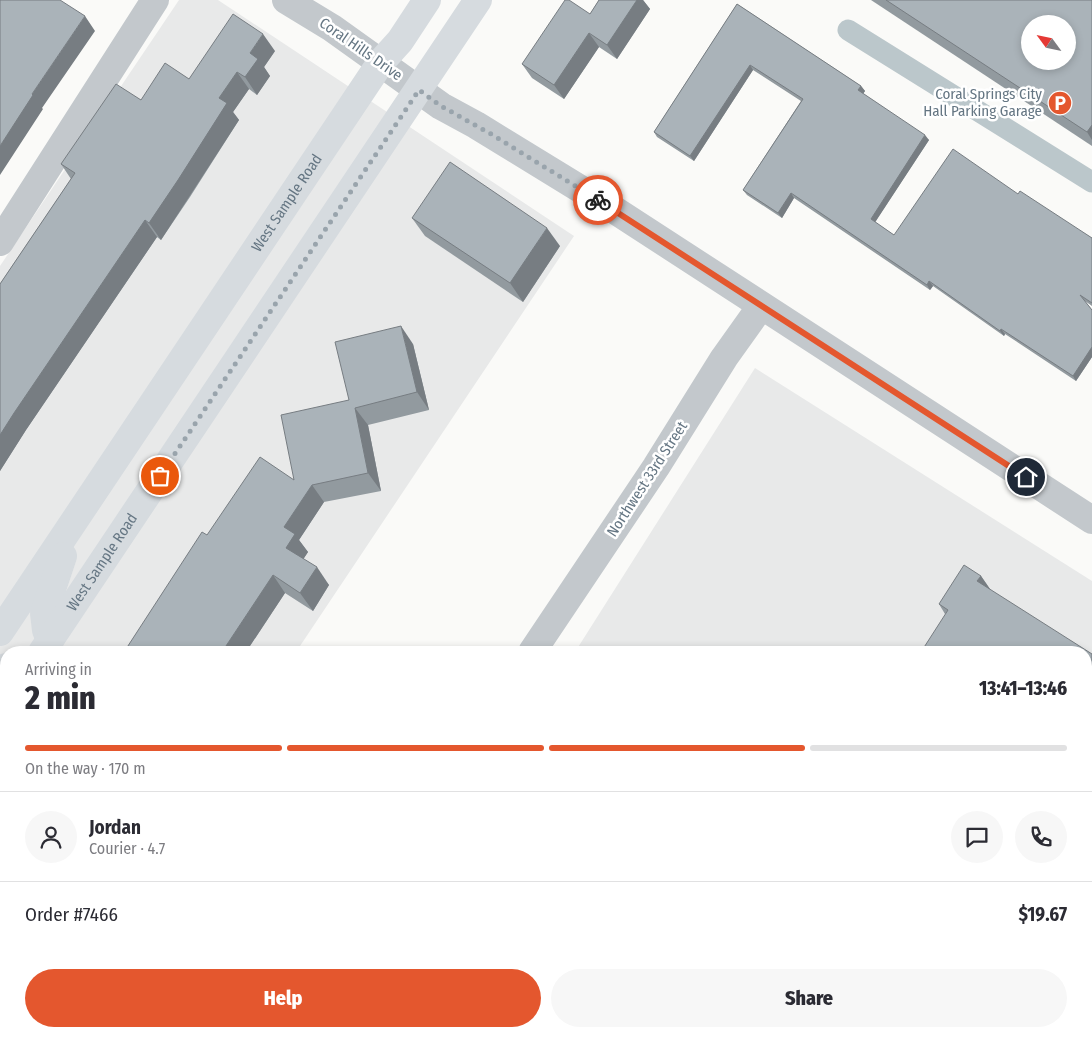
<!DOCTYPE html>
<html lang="en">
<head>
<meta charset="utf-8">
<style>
	:root { --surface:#fff; --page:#f7f7f7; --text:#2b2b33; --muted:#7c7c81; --line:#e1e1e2; --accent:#e4572e }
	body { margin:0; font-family:"Fira Sans Condensed",sans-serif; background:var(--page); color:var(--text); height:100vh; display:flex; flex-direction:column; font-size:19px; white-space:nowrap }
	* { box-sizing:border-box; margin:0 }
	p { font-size:16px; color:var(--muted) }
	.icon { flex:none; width:28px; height:28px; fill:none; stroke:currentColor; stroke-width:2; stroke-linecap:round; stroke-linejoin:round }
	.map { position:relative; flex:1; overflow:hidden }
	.drawer { position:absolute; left:0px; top:646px; width:1092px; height:391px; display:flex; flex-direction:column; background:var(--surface); border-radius:20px 20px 0 0; box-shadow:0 2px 8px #0003 }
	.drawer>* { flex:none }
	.needle { width:32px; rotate:303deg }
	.fabs { position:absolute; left:1021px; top:15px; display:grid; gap:10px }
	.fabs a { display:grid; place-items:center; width:55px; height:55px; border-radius:50%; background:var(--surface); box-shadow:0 2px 8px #0003; font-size:25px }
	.pin { position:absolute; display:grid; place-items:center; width:42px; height:42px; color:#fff; margin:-21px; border:2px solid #fff; border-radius:50%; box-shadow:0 1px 5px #0007 }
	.courier { position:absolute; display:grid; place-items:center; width:50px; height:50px; margin:-25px; border:4px solid #e4572e; border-radius:50%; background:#fff; color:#222; box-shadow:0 1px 6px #0007 }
	.overview em { font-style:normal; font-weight:800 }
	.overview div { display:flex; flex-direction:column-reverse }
	.overview { display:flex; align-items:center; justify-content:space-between; height:85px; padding:0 25px }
	h1 { font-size:32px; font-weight:800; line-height:38px }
	.bar { display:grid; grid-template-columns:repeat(4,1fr); gap:8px 5px; align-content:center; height:60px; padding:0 25px }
	.bar i { height:6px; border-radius:4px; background:var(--line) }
	.bar .current { background:var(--accent) }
	.bar p { grid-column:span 4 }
	.line { display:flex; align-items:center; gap:12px; padding:0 25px; border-top:1px solid var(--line) }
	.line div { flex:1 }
	.round { display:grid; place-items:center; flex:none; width:52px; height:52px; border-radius:26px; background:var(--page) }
	.primary-button { display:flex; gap:10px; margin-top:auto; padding:10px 25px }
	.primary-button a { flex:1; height:58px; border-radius:30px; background:var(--accent); color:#fff; font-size:20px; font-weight:800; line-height:58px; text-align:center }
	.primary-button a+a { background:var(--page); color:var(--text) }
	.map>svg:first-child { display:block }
	.built { fill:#e8e9e9 }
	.water { fill:#bbc7cb }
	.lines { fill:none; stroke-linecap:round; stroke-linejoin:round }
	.canal { stroke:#bbc7cb; stroke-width:21 }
	.minor { stroke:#c3c8cc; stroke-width:28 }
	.major { stroke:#d6dbdf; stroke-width:28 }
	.wall { fill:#929a9f }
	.shaded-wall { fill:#777d82 }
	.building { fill:#aab3b9; stroke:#777d82; fill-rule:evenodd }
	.done { stroke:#99a4ac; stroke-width:5; stroke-dasharray:0 9 }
	.route { stroke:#e4572e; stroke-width:6 }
	.labels { text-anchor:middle; stroke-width:5; stroke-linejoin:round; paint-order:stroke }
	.street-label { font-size:15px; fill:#657683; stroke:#fff }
	.poi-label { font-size:15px; fill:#657683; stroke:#fff; text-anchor:end }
</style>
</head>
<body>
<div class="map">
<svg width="1092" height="1037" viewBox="0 0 1092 1037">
	<rect width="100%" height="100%" fill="#fafaf8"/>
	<g class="built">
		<path d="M 179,0 L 218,0 L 574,236 L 296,652 L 6,652 L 6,1031 L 44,1031 L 40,1037 L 0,1037 L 0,266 Z"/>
		<path d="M 755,368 L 1092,581 L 1092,1037 L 868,1037 L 858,1031 L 1086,1031 L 1086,652 L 575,652 Z"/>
	</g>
	<path class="water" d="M 658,1031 L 824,1031 L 830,1037 L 655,1037 Z"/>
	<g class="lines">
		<path class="canal" d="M 848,30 L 1092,182"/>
		<g class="minor">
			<path d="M 286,0 L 332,28 L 441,106 L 476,125 L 613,209 L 1092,520"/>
			<path d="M 0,242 L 155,0"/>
			<path d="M 532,652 L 656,467 L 724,358 L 761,306"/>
			<path d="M 276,1037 L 280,1031"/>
		</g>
		<g class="major">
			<path id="s1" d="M 0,632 L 381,62 L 400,41 L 427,0"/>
			<path d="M 50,641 L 46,630 L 44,613 L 63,556"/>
			<path id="s2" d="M 42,652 L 478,0"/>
			<path d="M 0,677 L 6,667"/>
			<path d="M 0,717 L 6,707"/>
		</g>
	</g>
	<g class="wall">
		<path d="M 599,0 L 643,0 L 650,9 L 617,59 L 599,47 L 564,99 L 532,78 L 522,64 L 590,14 Z"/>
		<path d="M 871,0 L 1092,0 L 1092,146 Z"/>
		<path d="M 737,4 L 861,86 L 865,91 L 863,94 L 929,140 L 875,222 L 894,235 L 1018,194 L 1092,238 L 1092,306 L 1085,301 L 1092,310 L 1092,357 L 1076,381 L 1005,334 L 1004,336 L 933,286 L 930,290 L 794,198 L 782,218 L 747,195 L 743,190 L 801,101 L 753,70 L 694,161 L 657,137 L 654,132 Z"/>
		<path d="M 275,51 L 264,67 L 270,76 L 257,95 L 249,89 L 233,112 L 239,120 L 190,197 L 161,240 L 157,237 L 26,430 L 0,471 L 0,284 L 71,179 L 61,164 L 141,100 L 189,79 Z"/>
		<path d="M 412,218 L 560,246 L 523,302 L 425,236 Z"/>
		<path d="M 413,344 L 429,410 L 368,425 L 381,491 L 324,502 L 299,540 L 308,552 L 303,559 L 329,585 L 313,611 L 285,593 L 246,652 L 124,652 L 207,535 L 294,480 L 349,400 Z"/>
		<path d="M 981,576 L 990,589 L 945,614 L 939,604 Z"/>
		<path d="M 6,820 L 6,933 L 4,931 L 0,926 L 0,901 L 5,893 L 0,889 L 0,830 Z"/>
		<path d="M 383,1031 L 528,1031 L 525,1037 L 387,1037 Z"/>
	</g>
	<g class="shaded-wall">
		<path d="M 637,0 L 643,0 L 650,9 L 617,59 L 607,45 Z"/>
		<path d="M 85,16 L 95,31 L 42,108 L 43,109 L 0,175 L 0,146 L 32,94 Z"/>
		<path d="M 589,33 L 599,47 L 564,99 L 554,85 Z"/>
		<path d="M 263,34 L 275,51 L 264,67 L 270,76 L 257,95 L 245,77 L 250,53 Z"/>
		<path d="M 750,65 L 753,70 L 694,161 L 690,156 Z"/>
		<path d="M 237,72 L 249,89 L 233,112 L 239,120 L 161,240 L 149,223 L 219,98 Z"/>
		<path d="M 861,86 L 865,91 L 862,95 L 858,90 Z"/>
		<path d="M 1092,125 L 1092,140 L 1087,132 Z"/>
		<path d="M 925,135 L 929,140 L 874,224 L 871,219 Z"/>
		<path d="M 791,193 L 794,198 L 782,218 L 778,213 Z"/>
		<path d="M 145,220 L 157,237 L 26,430 L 0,471 L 0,435 L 14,413 Z"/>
		<path d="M 547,228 L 560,246 L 523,302 L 510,283 Z"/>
		<path d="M 929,281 L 933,286 L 930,290 L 927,285 Z"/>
		<path d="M 401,326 L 413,344 L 429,410 L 417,392 Z"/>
		<path d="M 1001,329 L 1005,334 L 1004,336 L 1000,331 Z"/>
		<path d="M 1092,347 L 1092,357 L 1076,381 L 1073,376 Z"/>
		<path d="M 355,408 L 368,425 L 381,491 L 368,473 Z"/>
		<path d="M 312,485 L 324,502 L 299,540 L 308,552 L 299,566 L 286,548 L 284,527 Z"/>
		<path d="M 317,567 L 329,585 L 313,611 L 300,593 Z"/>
		<path d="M 273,575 L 285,593 L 246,652 L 222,652 Z"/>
		<path d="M 981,576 L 994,595 L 977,581 Z"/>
		<path d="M 1092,701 L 1092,740 L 1086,749 L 1086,710 Z"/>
		<path d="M 6,968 L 6,1006 L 0,1016 L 0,978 Z"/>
		<path d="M 438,1031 L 442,1037 L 434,1037 Z"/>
		<path d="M 460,1031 L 468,1031 L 472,1037 L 456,1037 Z"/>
		<path d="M 504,1031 L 528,1031 L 525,1037 L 500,1037 Z"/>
	</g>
	<g class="building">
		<path d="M 0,0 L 60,0 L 85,16 L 32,94 L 33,95 L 0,146 Z"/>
		<path d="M 565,0 L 569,0 L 590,14 L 599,0 L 637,0 L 607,45 L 589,33 L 554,85 L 522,64 Z"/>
		<path d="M 886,0 L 1092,0 L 1092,125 L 1087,132 ZM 1030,24 L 1068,24 L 1068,61 L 1030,61 Z"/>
		<path d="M 737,4 L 861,86 L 858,90 L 925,135 L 871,219 L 894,235 L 953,149 L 1018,194 L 1020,191 L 1092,238 L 1092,303 L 1080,295 L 1092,310 L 1092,347 L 1073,376 L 1001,329 L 1000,331 L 929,281 L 927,285 L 791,193 L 778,213 L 743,190 L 803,99 L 750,65 L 690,156 L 654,132 Z"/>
		<path d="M 233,14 L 263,34 L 250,53 L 258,59 L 245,77 L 237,72 L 219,98 L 227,103 L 178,180 L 149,223 L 145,220 L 14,413 L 0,435 L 0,284 L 75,173 L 61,164 L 116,84 L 141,100 L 165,63 L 189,79 Z"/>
		<path d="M 450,162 L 547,228 L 510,283 L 412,218 Z"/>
		<path d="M 401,326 L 417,392 L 355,408 L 368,473 L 312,485 L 284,527 L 295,534 L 286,548 L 317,567 L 300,593 L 273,575 L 222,652 L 124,652 L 202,532 L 207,535 L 260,457 L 294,480 L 281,415 L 349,400 L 335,342 Z"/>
		<path d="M 964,565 L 981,576 L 977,581 L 1092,654 L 1092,701 L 1086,710 L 1086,652 L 921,652 L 948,610 L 939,604 Z"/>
		<path d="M 6,820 L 6,884 L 0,879 L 0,839 L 1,836 L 0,836 L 0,830 Z"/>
		<path d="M 6,891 L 6,923 L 0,919 L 0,901 Z"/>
		<path d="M 1091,919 L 1092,919 L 1092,976 L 1086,953 L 1086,921 Z"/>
		<path d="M 0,960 L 6,964 L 6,968 L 0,978 Z"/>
		<path d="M 1086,979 L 1092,985 L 1092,1037 L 1037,1037 L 1036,1031 L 1086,1031 Z"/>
		<path d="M 385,1031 L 438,1031 L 434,1037 L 394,1037 Z"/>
		<path d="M 438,1031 L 460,1031 L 456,1037 L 446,1037 Z"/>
		<path d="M 474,1031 L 504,1031 L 500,1037 L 483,1037 Z"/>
	</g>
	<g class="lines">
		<path class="done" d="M 160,476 L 419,90 L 441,106 L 491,134 L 598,200"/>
		<path class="route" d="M 598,200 L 1026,477"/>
	</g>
	<defs>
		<g id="parking-disc" transform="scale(1.25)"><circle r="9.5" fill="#e4572e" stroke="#fff"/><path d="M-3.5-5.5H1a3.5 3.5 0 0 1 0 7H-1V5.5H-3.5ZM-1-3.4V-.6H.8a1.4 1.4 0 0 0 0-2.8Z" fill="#fff"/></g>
	</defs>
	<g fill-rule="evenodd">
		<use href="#parking-disc" x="1060" y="103"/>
	</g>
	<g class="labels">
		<g class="street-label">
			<text transform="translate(361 49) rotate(35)" y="5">Coral Hills Drive</text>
			<text dy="5" stroke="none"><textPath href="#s1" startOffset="516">West Sample Road</textPath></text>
			<text transform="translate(647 479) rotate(-57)" y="5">Northwest 33rd Street</text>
			<text dy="5" stroke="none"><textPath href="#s2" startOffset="108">West Sample Road</textPath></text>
		</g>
		<g class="poi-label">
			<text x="1042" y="99">Coral Springs City<tspan x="1042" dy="17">Hall Parking Garage</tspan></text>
		</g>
	</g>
</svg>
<div class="fabs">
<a><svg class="needle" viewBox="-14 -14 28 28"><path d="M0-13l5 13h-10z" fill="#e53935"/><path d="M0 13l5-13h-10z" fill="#7c7c81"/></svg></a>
</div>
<div class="pin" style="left:160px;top:476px;background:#ea580c"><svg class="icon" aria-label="bag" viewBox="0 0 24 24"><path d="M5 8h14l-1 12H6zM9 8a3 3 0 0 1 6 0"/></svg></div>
<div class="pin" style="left:1026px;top:477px;background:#1f2937"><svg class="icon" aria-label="home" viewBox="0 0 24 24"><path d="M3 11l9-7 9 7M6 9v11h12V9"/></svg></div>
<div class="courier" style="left:598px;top:200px"><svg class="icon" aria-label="bike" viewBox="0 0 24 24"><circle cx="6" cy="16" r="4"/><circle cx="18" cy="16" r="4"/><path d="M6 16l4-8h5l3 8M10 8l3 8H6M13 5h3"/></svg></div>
<section class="drawer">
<div class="overview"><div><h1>2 min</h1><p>Arriving in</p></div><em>13:41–13:46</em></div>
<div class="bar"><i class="current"></i><i class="current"></i><i class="current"></i><i></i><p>On the way · 170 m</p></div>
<div class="line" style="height:90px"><a class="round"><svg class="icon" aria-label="person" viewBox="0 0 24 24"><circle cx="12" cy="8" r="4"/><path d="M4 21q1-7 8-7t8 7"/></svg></a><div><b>Jordan</b><p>Courier · 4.7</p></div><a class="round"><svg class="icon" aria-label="chat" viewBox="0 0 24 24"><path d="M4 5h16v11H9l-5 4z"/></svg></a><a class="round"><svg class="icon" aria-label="phone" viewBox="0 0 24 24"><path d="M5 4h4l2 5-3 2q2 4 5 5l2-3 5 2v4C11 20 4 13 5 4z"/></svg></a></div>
<div class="line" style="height:65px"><div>Order #7466</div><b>$19.67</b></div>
<div class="primary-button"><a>Help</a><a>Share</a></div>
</section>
</div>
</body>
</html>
